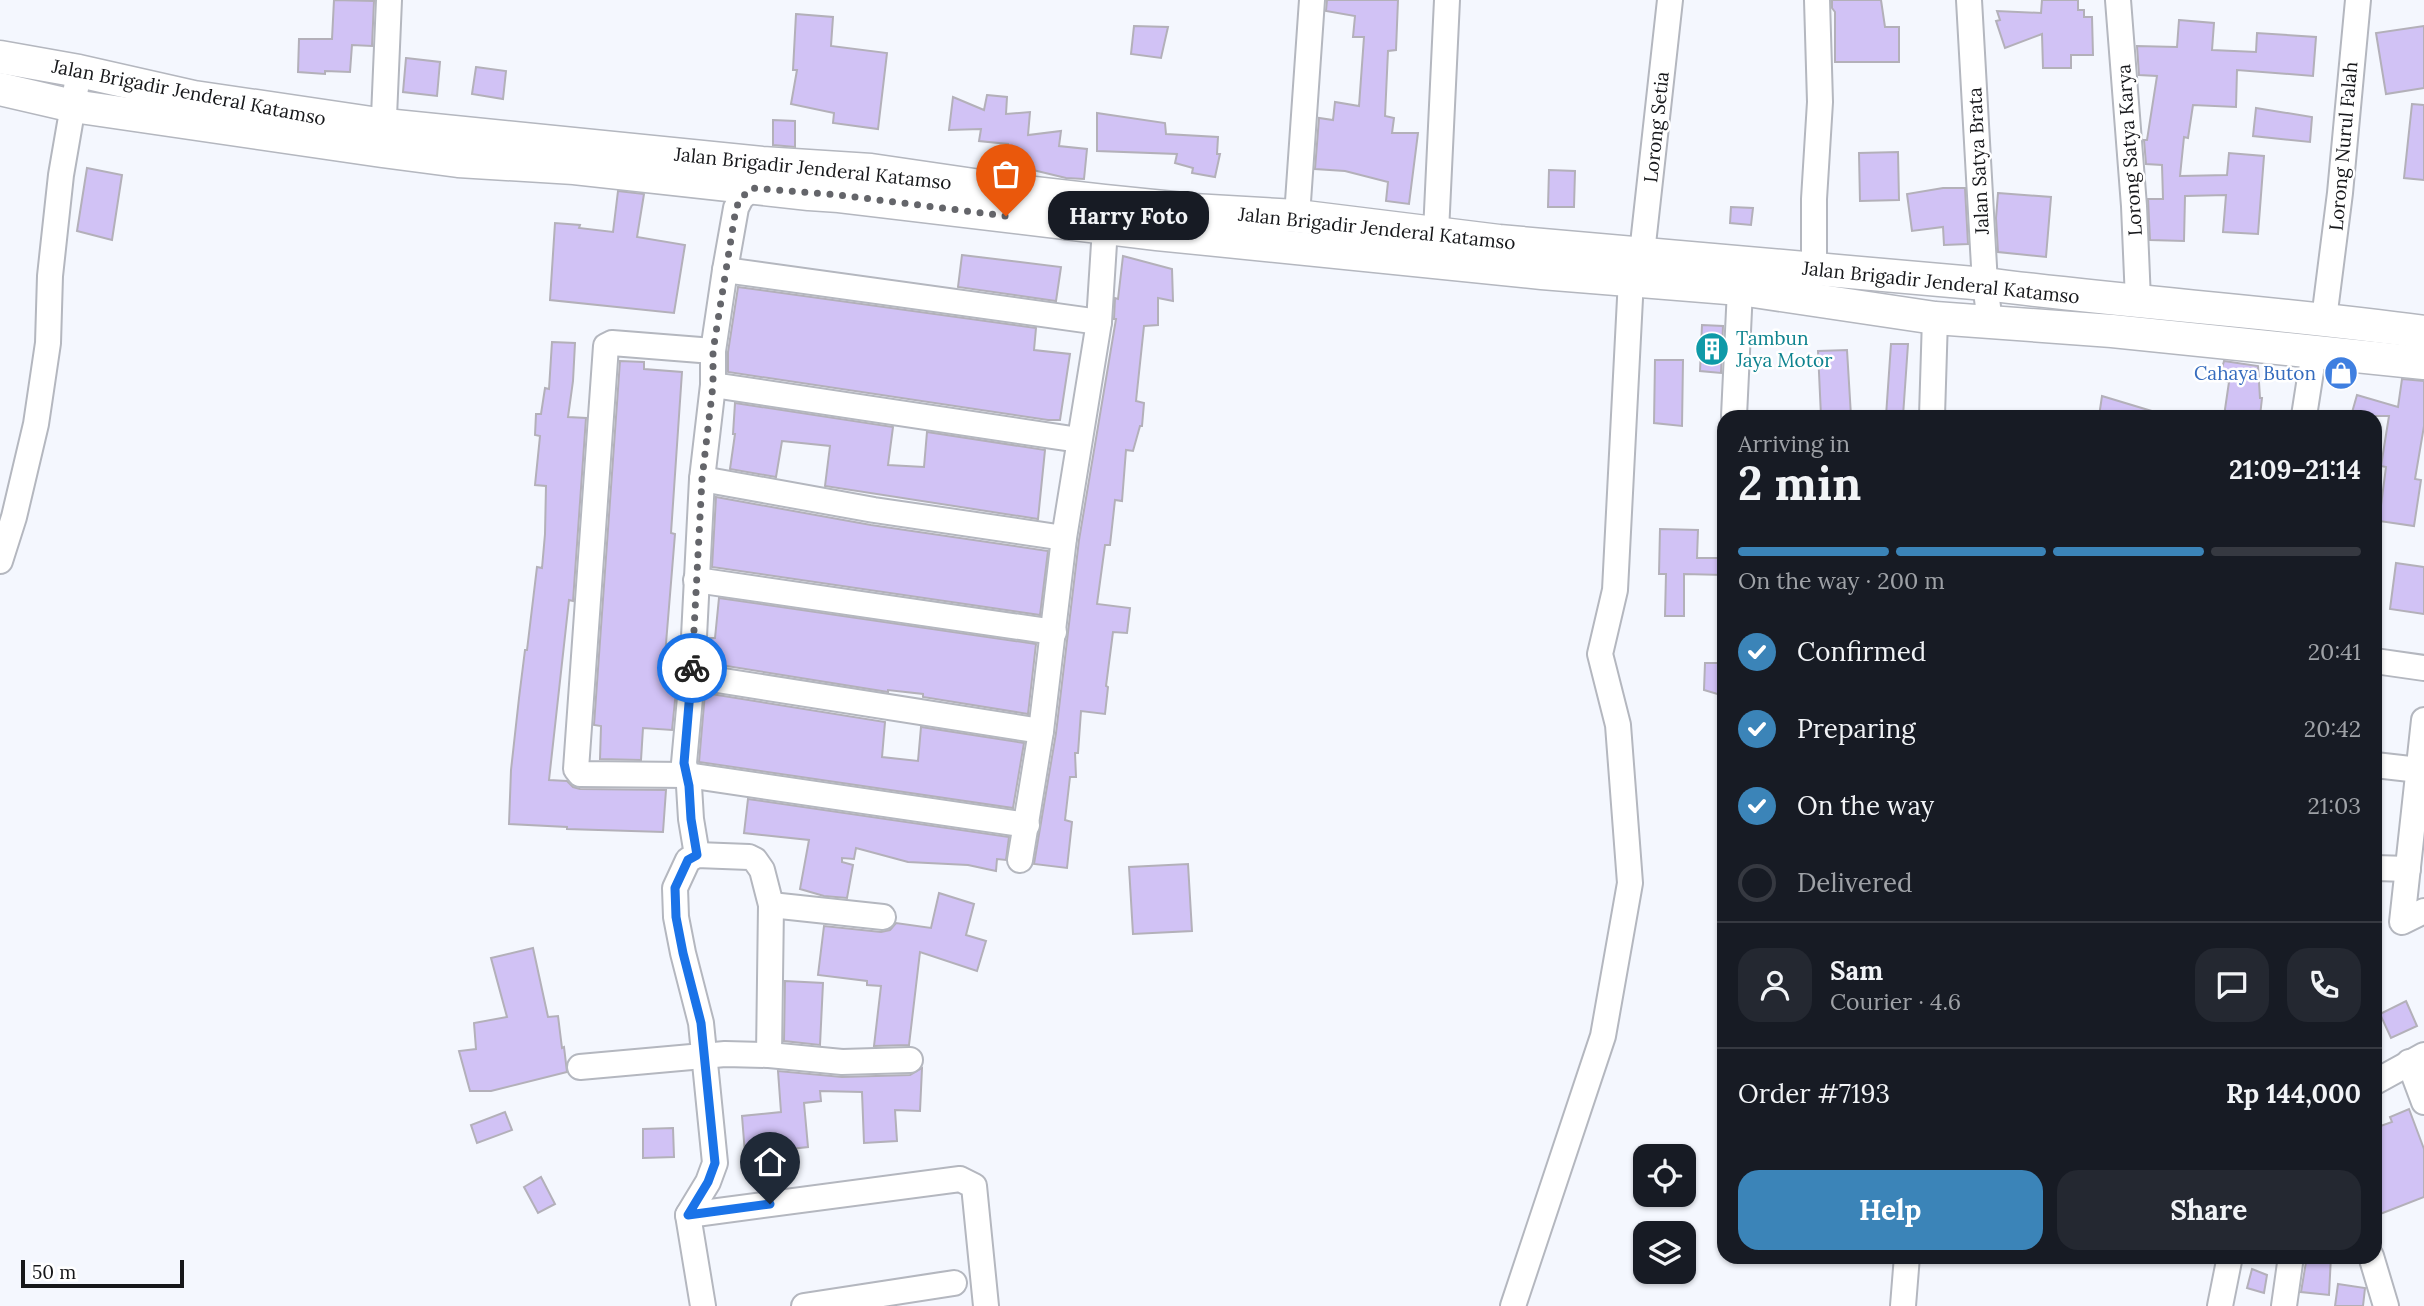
<!DOCTYPE html>
<html lang="en">
<head>
<meta charset="utf-8">
<style>
	:root { --surface:#171b24; --page:#242831; --text:#f1f3f6; --muted:#9ea1a6; --line:#363941; --accent:#3b84b8 }
	body { margin:0; font-family:Lora,serif; background:var(--page); color:var(--text); height:100vh; display:flex; flex-direction:column; font-size:26px; white-space:nowrap }
	* { box-sizing:border-box; margin:0 }
	p { font-size:23px; color:var(--muted) }
	.icon { flex:none; width:38px; height:38px; fill:none; stroke:currentColor; stroke-width:2; stroke-linecap:round; stroke-linejoin:round }
	.map { position:relative; flex:1; overflow:hidden }
	.sheet { position:absolute; left:1717px; top:410px; width:665px; height:854px; display:flex; flex-direction:column; background:var(--surface); border-radius:21px; box-shadow:0 2px 5px #0004 }
	.sheet>* { flex:none }
	.fabs { position:absolute; left:1633px; top:1144px; display:grid; gap:14px }
	.fabs a { display:grid; place-items:center; width:63px; height:63px; border-radius:14px; background:var(--surface); box-shadow:0 2px 5px #0004; font-size:35px }
	.scale { position:absolute; left:21px; bottom:18px; width:163px; box-sizing:border-box; padding-left:7px; border:4px solid #16171a; border-top:0; font-size:19px; line-height:24px; white-space:nowrap; color:#16171a; -webkit-text-stroke:5px #fff; paint-order:stroke }
	.pin { position:absolute; display:grid; place-items:center; width:60px; height:60px; color:#fff; margin:-72px -30px; border-radius:50% 50% 50% 0; rotate:-45deg; box-shadow:0 0 7px #0007 }
	.pin .icon { rotate:45deg }
	.courier { position:absolute; display:grid; place-items:center; width:70px; height:70px; margin:-35px; border:5px solid #1a73e8; border-radius:50%; background:#fff; color:#222; box-shadow:0 2px 9px #0007 }
	.bubble { position:absolute; height:49px; border-radius:21px; background:var(--surface); box-shadow:0 2px 5px #0004; font-size:23px; font-weight:700; line-height:49px; text-align:center }
	.overview em { font-style:normal; font-weight:700 }
	.overview div { display:flex; flex-direction:column-reverse }
	.overview { display:flex; align-items:center; justify-content:space-between; height:119px; padding:0 21px }
	h1 { font-size:46px; font-weight:700; line-height:52px }
	.bar { display:grid; grid-template-columns:repeat(4,1fr); gap:10px 7px; align-content:center; height:84px; padding:0 21px }
	.bar i { height:9px; border-radius:5px; background:var(--line) }
	.bar .current { background:var(--accent) }
	.bar p { grid-column:span 4 }
	.line { display:flex; align-items:center; gap:18px; padding:0 21px; border-top:2px solid var(--line) }
	.line div { flex:1 }
	.round { display:grid; place-items:center; flex:none; width:74px; height:74px; border-radius:21px; background:var(--page) }
	ol { padding:0 21px; list-style:none }
	li { display:flex; align-items:center; gap:21px; height:77px }
	li p { margin-inline-start:auto }
	li .icon { padding:7px; border-radius:50%; background:var(--accent); color:#fff; stroke-width:4 }
	li:last-child { color:var(--muted) }
	li i { width:38px; height:38px; border:4px solid var(--line); border-radius:50% }
	.button { display:flex; gap:14px; margin-top:auto; padding:14px 21px }
	.button a { flex:1; height:80px; border-radius:21px; background:var(--accent); color:#fff; font-size:28px; font-weight:700; line-height:80px; text-align:center }
	.button a+a { background:var(--page); color:var(--text) }
	.map>svg:first-child { display:block }
	.building { fill:#d1c2f5; stroke:#b3b0b9; stroke-width:2 }
	.lines { fill:none; stroke-linecap:round; stroke-linejoin:round }
	.minor-casing { stroke:#b4b7bf; stroke-width:28 }
	.major-casing { stroke:#b4b7bf; stroke-width:35 }
	.minor { stroke:#fff; stroke-width:24 }
	.major { stroke:#fff; stroke-width:32 }
	.done { stroke:#64656a; stroke-width:7; stroke-dasharray:0 12.6 }
	.route { stroke:#1a73e8; stroke-width:9 }
	.labels { text-anchor:middle; stroke-width:5; stroke-linejoin:round; paint-order:stroke }
	.street-label { font-size:19px; fill:#16171a; stroke:#fff }
	.culture-label { font-size:19px; fill:#0d838f; stroke:#fff; text-anchor:start }
	.shop-label { font-size:19px; fill:#366cbe; stroke:#fff; text-anchor:end }
</style>
</head>
<body>
<div class="map">
<svg width="2424" height="1306" viewBox="0 0 2424 1306">
	<rect width="100%" height="100%" fill="#f4f7fe"/>
	<g class="building">
		<path d="M 334,0 L 374,1 L 372,46 L 352,45 L 350,72 L 325,71 L 325,74 L 298,72 L 299,39 L 332,39 Z"/>
		<path d="M 1327,0 L 1398,0 L 1396,50 L 1388,51 L 1385,116 L 1394,118 L 1392,133 L 1418,133 L 1409,204 L 1386,201 L 1388,182 L 1345,171 L 1315,169 L 1319,118 L 1333,120 L 1335,102 L 1359,106 L 1364,37 L 1353,37 L 1355,16 L 1326,11 Z"/>
		<path d="M 1832,0 L 1881,0 L 1885,27 L 1899,27 L 1899,62 L 1835,62 L 1835,12 L 1832,8 Z"/>
		<path d="M 2042,0 L 2078,0 L 2078,10 L 2084,10 L 2084,17 L 2092,17 L 2093,55 L 2071,55 L 2071,68 L 2043,68 L 2042,34 L 2005,48 L 1996,21 L 2000,20 L 1997,11 L 2041,13 Z"/>
		<path d="M 796,14 L 833,17 L 831,46 L 887,53 L 878,129 L 833,123 L 834,113 L 791,104 L 797,70 L 793,70 Z"/>
		<path d="M 2179,20 L 2214,23 L 2212,50 L 2256,52 L 2257,33 L 2316,37 L 2313,76 L 2237,70 L 2236,107 L 2193,105 L 2188,138 L 2184,137 L 2180,176 L 2227,175 L 2229,153 L 2264,156 L 2258,234 L 2223,232 L 2226,195 L 2185,196 L 2184,241 L 2150,240 L 2148,199 L 2163,199 L 2162,165 L 2146,164 L 2144,140 L 2147,140 L 2157,76 L 2139,75 L 2137,46 L 2177,47 Z"/>
		<path d="M 1134,26 L 1168,27 L 1161,58 L 1131,54 Z"/>
		<path d="M 2424,26 L 2424,88 L 2386,94 L 2376,33 Z"/>
		<path d="M 406,58 L 440,62 L 437,96 L 403,92 Z"/>
		<path d="M 476,67 L 506,71 L 503,99 L 472,94 Z"/>
		<path d="M 987,95 L 1007,97 L 1006,114 L 1030,112 L 1028,135 L 1061,131 L 1059,146 L 1087,149 L 1084,179 L 1066,178 L 1033,170 L 1034,167 L 1006,164 L 1008,144 L 979,141 L 981,129 L 949,130 L 953,97 L 984,110 Z"/>
		<path d="M 2412,104 L 2424,105 L 2424,180 L 2404,178 Z"/>
		<path d="M 2256,108 L 2312,117 L 2310,142 L 2253,136 Z"/>
		<path d="M 1097,113 L 1165,123 L 1166,134 L 1218,137 L 1217,154 L 1220,154 L 1215,177 L 1192,173 L 1193,168 L 1175,163 L 1177,154 L 1097,151 Z"/>
		<path d="M 773,120 L 795,121 L 795,147 L 773,145 Z"/>
		<path d="M 1898,152 L 1899,200 L 1860,201 L 1859,153 Z"/>
		<path d="M 87,168 L 122,175 L 112,240 L 77,231 Z"/>
		<path d="M 1549,170 L 1575,171 L 1574,207 L 1548,207 Z"/>
		<path d="M 1943,188 L 1965,188 L 1968,244 L 1944,245 L 1943,227 L 1912,231 L 1907,194 Z"/>
		<path d="M 618,191 L 644,194 L 637,237 L 685,245 L 674,313 L 550,300 L 555,223 L 580,225 L 579,228 L 613,232 Z"/>
		<path d="M 1998,193 L 2051,197 L 2046,257 L 1998,252 L 1996,218 Z"/>
		<path d="M 1731,207 L 1753,208 L 1751,225 L 1730,223 Z"/>
		<path d="M 962,255 L 1061,267 L 1056,301 L 958,287 Z"/>
		<path d="M 1123,256 L 1172,269 L 1173,301 L 1158,298 L 1158,325 L 1144,326 L 1136,401 L 1144,403 L 1142,426 L 1140,426 L 1133,451 L 1126,450 L 1122,501 L 1115,500 L 1110,545 L 1105,545 L 1097,604 L 1130,608 L 1127,633 L 1113,632 L 1106,686 L 1108,687 L 1105,714 L 1081,711 L 1078,753 L 1075,753 L 1076,777 L 1070,777 L 1065,820 L 1072,822 L 1067,868 L 1034,864 L 1056,733 L 1079,540 L 1116,319 L 1114,319 L 1115,298 L 1118,299 Z"/>
		<path d="M 738,287 L 1036,328 L 1034,350 L 1070,354 L 1060,420 L 1048,420 L 728,372 L 728,352 Z"/>
		<path d="M 1702,325 L 1723,326 L 1721,373 L 1700,371 Z"/>
		<path d="M 552,342 L 575,343 L 573,381 L 568,417 L 586,418 L 573,601 L 569,600 L 549,780 L 567,781 L 573,787 L 580,789 L 666,790 L 663,832 L 567,829 L 567,827 L 509,824 L 511,770 L 519,698 L 525,650 L 527,650 L 537,567 L 542,568 L 545,534 L 546,486 L 535,485 L 540,436 L 535,435 L 536,414 L 541,414 L 545,388 L 549,389 Z"/>
		<path d="M 1891,344 L 1908,344 L 1903,416 L 1886,416 Z"/>
		<path d="M 1847,350 L 1851,416 L 1821,416 L 1818,351 Z"/>
		<path d="M 1655,360 L 1683,360 L 1682,426 L 1654,423 Z"/>
		<path d="M 620,361 L 644,362 L 644,369 L 682,372 L 671,533 L 675,534 L 663,680 L 677,681 L 672,730 L 643,728 L 641,760 L 600,759 L 601,726 L 594,725 Z"/>
		<path d="M 2224,361 L 2258,366 L 2260,398 L 2262,398 L 2260,416 L 2224,416 L 2229,382 L 2219,379 Z"/>
		<path d="M 2402,379 L 2424,381 L 2424,426 L 2415,479 L 2421,480 L 2414,526 L 2379,521 L 2386,467 L 2381,466 L 2389,416 L 2351,416 L 2357,395 L 2398,407 Z"/>
		<path d="M 2102,396 L 2155,412 L 2154,416 L 2099,416 Z"/>
		<path d="M 735,403 L 893,427 L 888,465 L 924,467 L 927,432 L 1045,450 L 1038,519 L 825,486 L 830,446 L 782,441 L 776,477 L 730,469 L 735,434 L 733,434 Z"/>
		<path d="M 716,497 L 871,525 L 1048,551 L 1040,615 L 712,567 Z"/>
		<path d="M 1660,529 L 1698,530 L 1697,558 L 1724,558 L 1724,575 L 1684,574 L 1684,616 L 1665,616 L 1666,574 L 1659,574 Z"/>
		<path d="M 2396,563 L 2424,567 L 2424,614 L 2390,609 Z"/>
		<path d="M 719,598 L 1036,644 L 1028,714 L 923,697 L 923,694 L 888,690 L 888,692 L 708,663 L 709,638 L 715,638 Z"/>
		<path d="M 1705,663 L 1724,663 L 1724,696 L 1704,690 Z"/>
		<path d="M 705,693 L 885,722 L 882,757 L 918,761 L 921,727 L 1024,743 L 1013,808 L 699,762 Z"/>
		<path d="M 748,799 L 1009,837 L 1006,860 L 997,859 L 996,871 L 968,865 L 908,862 L 856,848 L 854,859 L 842,858 L 842,862 L 853,865 L 847,898 L 824,896 L 800,889 L 809,840 L 744,833 Z"/>
		<path d="M 1188,864 L 1192,931 L 1133,934 L 1129,867 Z"/>
		<path d="M 939,893 L 974,904 L 966,935 L 986,941 L 977,971 L 920,952 L 909,1045 L 874,1046 L 881,986 L 867,985 L 867,981 L 818,975 L 824,926 L 881,932 L 890,930 L 896,923 L 931,928 Z"/>
		<path d="M 533,948 L 548,1017 L 558,1016 L 562,1048 L 564,1047 L 567,1072 L 491,1091 L 470,1091 L 459,1051 L 476,1049 L 474,1023 L 507,1017 L 491,958 Z"/>
		<path d="M 785,981 L 823,983 L 820,1045 L 784,1041 Z"/>
		<path d="M 2406,1001 L 2417,1026 L 2391,1038 L 2380,1014 Z"/>
		<path d="M 922,1068 L 920,1111 L 895,1110 L 897,1141 L 864,1143 L 862,1092 L 820,1091 L 821,1101 L 804,1103 L 808,1147 L 745,1154 L 742,1116 L 781,1112 L 778,1071 L 842,1077 L 910,1075 Z"/>
		<path d="M 2409,1109 L 2424,1149 L 2424,1197 L 2375,1216 L 2375,1128 L 2392,1122 L 2390,1117 Z"/>
		<path d="M 505,1112 L 512,1130 L 477,1143 L 471,1125 Z"/>
		<path d="M 673,1128 L 674,1157 L 643,1158 L 643,1129 Z"/>
		<path d="M 541,1177 L 555,1204 L 538,1213 L 524,1187 Z"/>
		<path d="M 2307,1256 L 2331,1256 L 2329,1295 L 2301,1292 Z"/>
		<path d="M 2252,1269 L 2267,1275 L 2264,1293 L 2247,1288 Z"/>
		<path d="M 2338,1284 L 2365,1288 L 2363,1306 L 2335,1306 Z"/>
	</g>
	<g class="lines">
		<g class="minor-casing">
			<g id="minor">
				<path d="M 1969,0 L 1985,284 L 1990,322"/>
				<path d="M 2118,0 L 2134,206 L 2138,300"/>
				<path d="M 383,140 L 389,0"/>
				<path d="M 1297,216 L 1312,0"/>
				<path d="M 1436,232 L 1447,0"/>
				<path d="M 1642,253 L 1670,0"/>
				<path d="M 725,270 L 1099,322"/>
				<path d="M 1814,270 L 1814,199 L 1820,102 L 1817,0"/>
				<path d="M 2324,319 L 2340,193 L 2358,0"/>
				<path d="M 713,351 L 612,343 L 606,346 L 576,769 L 580,774 L 687,775 L 1027,825"/>
				<path d="M 713,385 L 1079,440"/>
				<path d="M 1734,416 L 1740,289"/>
				<path d="M 1932,416 L 1935,318"/>
				<path d="M 2304,416 L 2314,352"/>
				<path d="M 702,479 L 874,510 L 1064,538"/>
				<path d="M 0,561 L 14,517 L 36,424 L 48,343 L 50,276 L 61,175 L 79,71"/>
				<path d="M 696,580 L 1054,632"/>
				<path d="M 2375,661 L 2424,668"/>
				<path d="M 692,676 L 1041,731"/>
				<path d="M 2424,720 L 2402,922 L 2424,911"/>
				<path d="M 2375,765 L 2419,770"/>
				<path d="M 697,855 L 691,819 L 689,786 L 684,763 L 692,676 L 702,479 L 713,385 L 713,351 L 725,270 L 736,208 L 741,198 L 752,188"/>
				<path d="M 1020,860 L 1041,731 L 1064,538 L 1099,322 L 1105,228"/>
				<path d="M 2375,868 L 2408,869"/>
				<path d="M 771,905 L 883,917"/>
				<path d="M 2409,1062 L 2424,1102"/>
				<path d="M 580,1067 L 725,1054 L 769,1055 L 842,1062 L 910,1060"/>
				<path d="M 2375,1082 L 2424,1055"/>
				<path d="M 688,1215 L 960,1179 L 974,1186 L 986,1306"/>
				<path d="M 2371,1256 L 2386,1306"/>
				<path d="M 703,1306 L 688,1215 L 708,1182 L 715,1163 L 701,1023 L 683,953 L 676,917 L 675,888 L 688,860 L 697,855 L 749,857 L 755,860 L 762,870 L 771,905 L 769,1055"/>
				<path d="M 804,1306 L 954,1283"/>
				<path d="M 1513,1306 L 1603,1036 L 1630,883 L 1618,725 L 1600,654 L 1615,590 L 1631,279"/>
				<path d="M 1903,1306 L 1907,1256"/>
				<path d="M 2220,1306 L 2230,1256"/>
				<path d="M 2284,1306 L 2291,1256"/>
			</g>
		</g>
		<g class="major-casing">
			<g id="major">
				<path d="M 0,57 L 79,71 L 194,97 L 385,125 L 762,163 L 871,170 L 1008,190 L 1104,201 L 1193,210 L 1297,216 L 1499,241 L 1985,284 C 2131,303 2278,312 2424,332"/>
				<path d="M 0,89 L 73,106 L 382,151 L 458,161 L 574,168 L 809,194 L 839,196 L 1157,234 L 1542,273 L 1740,289 L 1935,318 L 2112,331 L 2424,363"/>
			</g>
		</g>
		<use href="#minor" class="minor"/>
		<use href="#major" class="major"/>
	</g>
	<g class="lines">
		<path class="done" d="M 692,668 L 702,479 L 713,385 L 713,351 L 736,208 L 741,198 L 752,188 L 839,195 L 1006,216"/>
		<path class="route" d="M 692,668 L 684,763 L 689,786 L 691,819 L 697,855 L 688,860 L 675,888 L 676,917 L 683,953 L 701,1023 L 715,1163 L 708,1182 L 688,1215 L 770,1204"/>
	</g>
	<defs>
		<g id="building-disc" transform="scale(1.75)"><circle r="9.5" fill="#0f9aa8" stroke="#fff"/><path d="M-4-6H4V6H1V3H-1V6H-4ZM-2.5-4.3h1.7v1.8h-1.7ZM.8-4.3h1.7v1.8H.8ZM-2.5-1h1.7V.8h-1.7ZM.8-1h1.7V.8H.8Z" fill="#fff"/></g>
		<g id="shop-disc" transform="scale(1.75)"><circle r="9.5" fill="#3f7fe0" stroke="#fff"/><path d="M-5-2.5h2.3a2.7 3.5 0 0 1 5.4 0H5L5.5 6h-11ZM-1.5-2.5h3a1.5 2.3 0 0 0-3 0Z" fill="#fff"/></g>
	</defs>
	<g fill-rule="evenodd">
		<use href="#building-disc" x="1712" y="349"/>
		<use href="#shop-disc" x="2341" y="373"/>
	</g>
	<g class="labels">
		<g class="street-label">
			<text transform="translate(189 92) rotate(11)" y="7">Jalan Brigadir Jenderal Katamso</text>
			<text transform="translate(1656 127) rotate(-84)" y="7">Lorong Setia</text>
			<text transform="translate(2343 146) rotate(-85)" y="7">Lorong Nurul Falah</text>
			<text transform="translate(2129 150) rotate(-94)" y="7">Lorong Satya Karya</text>
			<text transform="translate(1978 161) rotate(-93)" y="7">Jalan Satya Brata</text>
			<text transform="translate(813 168) rotate(6)" y="7">Jalan Brigadir Jenderal Katamso</text>
			<text transform="translate(1377 228) rotate(6)" y="7">Jalan Brigadir Jenderal Katamso</text>
			<text transform="translate(1941 282) rotate(6)" y="7">Jalan Brigadir Jenderal Katamso</text>
		</g>
		<g class="culture-label">
			<text x="1736" y="345">Tambun<tspan x="1736" dy="22">Jaya Motor</tspan></text>
		</g>
		<g class="shop-label">
			<text x="2316" y="380">Cahaya Buton</text>
		</g>
	</g>
</svg>
<div class="fabs">
<a><svg class="icon" aria-label="locate" viewBox="0 0 24 24"><circle cx="12" cy="12" r="6"/><path d="M12 2v4M12 18v4M2 12h4M18 12h4"/></svg></a>
<a><svg class="icon" aria-label="layers" viewBox="0 0 24 24"><path d="M12 4l9 5-9 5-9-5zM3 14l9 5 9-5"/></svg></a>
</div>
<div class="scale">50 m</div>
<div class="pin" style="left:1006px;top:216px;background:#ea580c"><svg class="icon" aria-label="bag" viewBox="0 0 24 24"><path d="M5 8h14l-1 12H6zM9 8a3 3 0 0 1 6 0"/></svg></div>
<div class="pin" style="left:770px;top:1204px;background:#1f2937"><svg class="icon" aria-label="home" viewBox="0 0 24 24"><path d="M3 11l9-7 9 7M6 9v11h12V9"/></svg></div>
<div class="courier" style="left:692px;top:668px"><svg class="icon" aria-label="bike" viewBox="0 0 24 24"><circle cx="6" cy="16" r="4"/><circle cx="18" cy="16" r="4"/><path d="M6 16l4-8h5l3 8M10 8l3 8H6M13 5h3"/></svg></div>
<div class="bubble" style="left:1048px;top:191px;width:161px">Harry Foto</div>
<section class="sheet">
<div class="overview"><div><h1>2 min</h1><p>Arriving in</p></div><em>21:09–21:14</em></div>
<div class="bar"><i class="current"></i><i class="current"></i><i class="current"></i><i></i><p>On the way · 200 m</p></div>
<ol>
<li><svg class="icon" aria-label="check" viewBox="0 0 24 24"><path d="M5 12l5 5 9-10"/></svg>Confirmed<p>20:41</p></li>
<li><svg class="icon" aria-label="check" viewBox="0 0 24 24"><path d="M5 12l5 5 9-10"/></svg>Preparing<p>20:42</p></li>
<li><svg class="icon" aria-label="check" viewBox="0 0 24 24"><path d="M5 12l5 5 9-10"/></svg>On the way<p>21:03</p></li>
<li><i></i>Delivered</li>
</ol>
<div class="line" style="height:126px"><a class="round"><svg class="icon" aria-label="person" viewBox="0 0 24 24"><circle cx="12" cy="8" r="4"/><path d="M4 21q1-7 8-7t8 7"/></svg></a><div><b>Sam</b><p>Courier · 4.6</p></div><a class="round"><svg class="icon" aria-label="chat" viewBox="0 0 24 24"><path d="M4 5h16v11H9l-5 4z"/></svg></a><a class="round"><svg class="icon" aria-label="phone" viewBox="0 0 24 24"><path d="M5 4h4l2 5-3 2q2 4 5 5l2-3 5 2v4C11 20 4 13 5 4z"/></svg></a></div>
<div class="line" style="height:91px"><div>Order #7193</div><b>Rp 144,000</b></div>
<div class="button"><a>Help</a><a>Share</a></div>
</section>
</div>
</body>
</html>
